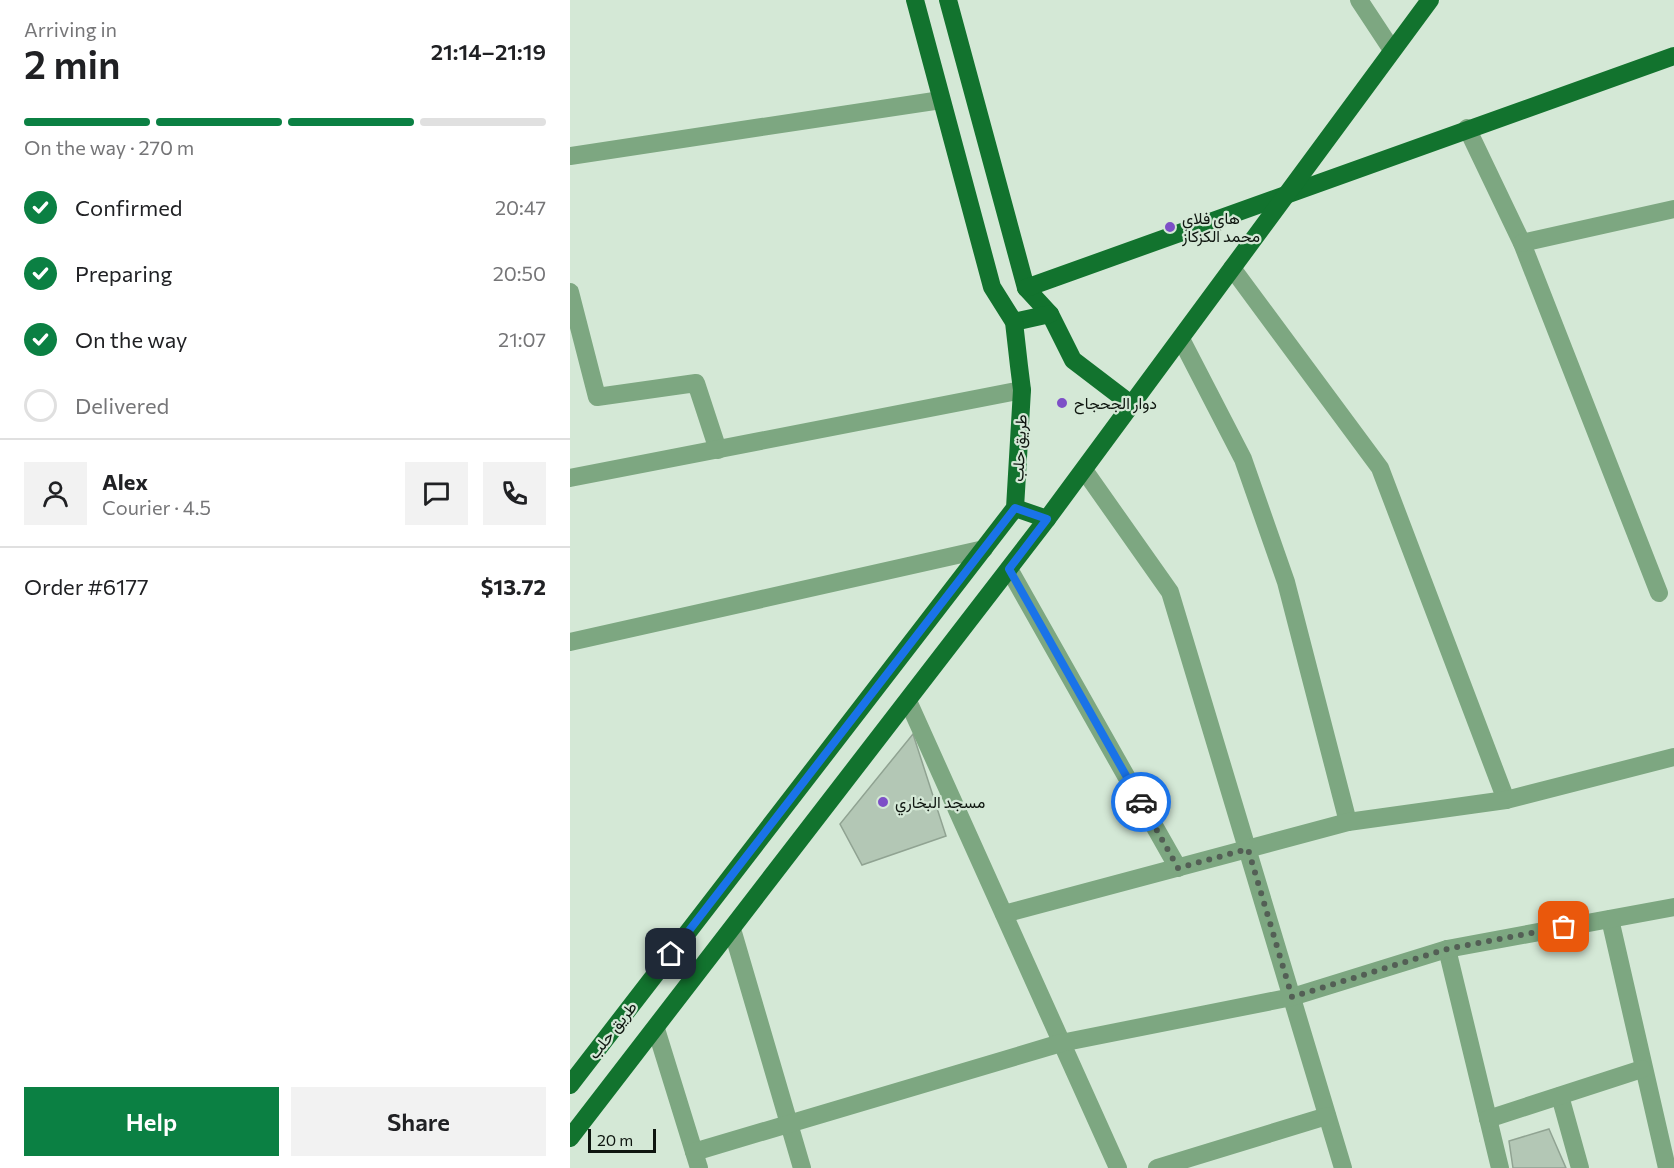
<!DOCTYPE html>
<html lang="en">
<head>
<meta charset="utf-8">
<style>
	:root { --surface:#fff; --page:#f2f2f2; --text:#202124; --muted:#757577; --line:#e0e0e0; --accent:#0b8043 }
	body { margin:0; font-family:Commissioner,Vazirmatn,sans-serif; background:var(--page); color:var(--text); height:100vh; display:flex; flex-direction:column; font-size:22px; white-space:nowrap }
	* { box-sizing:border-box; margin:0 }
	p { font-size:20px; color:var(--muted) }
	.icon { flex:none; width:33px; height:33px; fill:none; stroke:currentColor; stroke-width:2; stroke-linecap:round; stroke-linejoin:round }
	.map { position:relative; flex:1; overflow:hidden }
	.panel { display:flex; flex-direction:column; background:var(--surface); width:570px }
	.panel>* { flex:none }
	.scale { position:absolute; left:18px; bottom:15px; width:68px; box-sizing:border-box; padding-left:6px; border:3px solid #0e150f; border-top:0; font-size:16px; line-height:21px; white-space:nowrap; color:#0e150f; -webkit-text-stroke:4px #d4e8d6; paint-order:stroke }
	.pin { position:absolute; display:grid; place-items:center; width:51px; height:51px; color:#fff; margin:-26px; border-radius:12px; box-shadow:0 3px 9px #0006 }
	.courier { position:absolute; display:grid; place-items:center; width:60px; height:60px; margin:-30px; border:4px solid #1a73e8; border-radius:50%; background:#fff; color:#222; box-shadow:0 2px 8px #0007 }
	.overview em { font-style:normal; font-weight:600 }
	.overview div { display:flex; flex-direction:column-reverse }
	.overview { display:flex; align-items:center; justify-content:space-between; height:102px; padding:0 24px }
	h1 { font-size:39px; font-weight:600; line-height:45px }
	.bar { display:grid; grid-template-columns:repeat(4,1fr); gap:9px 6px; align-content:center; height:72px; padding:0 24px }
	.bar i { height:8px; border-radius:4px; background:var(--line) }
	.bar .selected { background:var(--accent) }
	.bar p { grid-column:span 4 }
	.line { display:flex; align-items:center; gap:15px; padding:0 24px; border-top:2px solid var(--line) }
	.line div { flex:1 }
	.round { display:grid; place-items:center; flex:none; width:63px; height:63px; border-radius:0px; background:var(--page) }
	ol { padding:0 24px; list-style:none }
	li { display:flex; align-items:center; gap:18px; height:66px }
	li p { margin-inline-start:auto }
	li .icon { padding:6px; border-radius:50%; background:var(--accent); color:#fff; stroke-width:4 }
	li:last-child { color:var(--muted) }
	li i { width:33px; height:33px; border:3px solid var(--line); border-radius:50% }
	.action { display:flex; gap:12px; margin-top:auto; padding:12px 24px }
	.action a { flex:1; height:69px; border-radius:0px; background:var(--accent); color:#fff; font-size:24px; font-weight:600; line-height:69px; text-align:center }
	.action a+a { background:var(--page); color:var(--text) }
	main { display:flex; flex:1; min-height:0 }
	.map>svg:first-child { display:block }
	.building { fill:#b3c7b5; stroke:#90a392; stroke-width:1.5 }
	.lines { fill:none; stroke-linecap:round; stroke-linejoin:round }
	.minor { stroke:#7da781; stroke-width:18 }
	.major { stroke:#12732e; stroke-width:18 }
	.done { stroke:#535f55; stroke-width:6; stroke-dasharray:0 10.8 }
	.route { stroke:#1a73e8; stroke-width:8 }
	.poi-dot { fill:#7d4fc7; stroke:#d4e8d6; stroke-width:2 }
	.labels { text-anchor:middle; stroke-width:4.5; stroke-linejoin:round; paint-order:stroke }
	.poi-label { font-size:16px; fill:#0e150f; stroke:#d4e8d6; text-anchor:start }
	.street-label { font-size:16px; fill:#0e150f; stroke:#d4e8d6 }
</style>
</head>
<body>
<main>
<section class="panel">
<div class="overview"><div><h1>2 min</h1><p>Arriving in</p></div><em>21:14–21:19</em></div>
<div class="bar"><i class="selected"></i><i class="selected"></i><i class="selected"></i><i></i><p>On the way · 270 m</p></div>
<ol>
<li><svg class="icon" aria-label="check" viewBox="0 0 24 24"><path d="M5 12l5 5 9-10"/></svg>Confirmed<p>20:47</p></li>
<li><svg class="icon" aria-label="check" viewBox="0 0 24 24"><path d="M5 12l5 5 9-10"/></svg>Preparing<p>20:50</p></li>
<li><svg class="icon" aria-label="check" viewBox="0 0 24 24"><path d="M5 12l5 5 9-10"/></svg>On the way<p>21:07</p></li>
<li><i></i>Delivered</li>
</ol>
<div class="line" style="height:108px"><a class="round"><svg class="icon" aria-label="person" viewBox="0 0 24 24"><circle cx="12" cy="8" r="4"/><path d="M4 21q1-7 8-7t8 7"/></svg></a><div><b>Alex</b><p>Courier · 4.5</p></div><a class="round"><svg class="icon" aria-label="chat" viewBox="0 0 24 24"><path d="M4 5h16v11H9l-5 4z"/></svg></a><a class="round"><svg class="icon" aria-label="phone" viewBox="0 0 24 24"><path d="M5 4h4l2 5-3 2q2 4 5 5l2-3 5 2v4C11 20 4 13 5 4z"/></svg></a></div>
<div class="line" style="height:78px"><div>Order #6177</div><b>$13.72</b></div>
<div class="action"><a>Help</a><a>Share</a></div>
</section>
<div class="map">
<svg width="1104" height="1168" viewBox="0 0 1104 1168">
	<rect width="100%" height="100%" fill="#d4e8d6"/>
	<g class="building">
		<path d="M 343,734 L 376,836 L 292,865 L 270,824 Z"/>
		<path d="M 979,1129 L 996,1168 L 943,1168 L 939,1141 Z"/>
	</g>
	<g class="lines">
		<g class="minor">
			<path d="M 789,0 L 822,50"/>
			<path d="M 897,128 L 952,243 L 1089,593"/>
			<path d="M 0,156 L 371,100"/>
			<path d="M 952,243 L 1104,209"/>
			<path d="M 662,268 L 810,468 L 936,800"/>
			<path d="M 0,292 L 27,397 L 126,383 L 148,450"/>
			<path d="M 611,339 L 673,459 L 716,582 L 778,822"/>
			<path d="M 514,470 L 600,592 L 773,1168"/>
			<path d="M 0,478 L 452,390"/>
			<path d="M 439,569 L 608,868"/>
			<path d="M 0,642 L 414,549"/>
			<path d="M 338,701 L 548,1168"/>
			<path d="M 434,914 L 778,822 L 936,800 L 1104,757"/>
			<path d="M 1040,919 L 1097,1168"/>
			<path d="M 162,929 L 232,1168"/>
			<path d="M 877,949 L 930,1168"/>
			<path d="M 86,1029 L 129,1168"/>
			<path d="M 990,1096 L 1010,1168"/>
			<path d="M 918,1119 L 1072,1069"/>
			<path d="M 124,1152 L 491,1043 L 722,997 L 877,949 L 1104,907"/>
			<path d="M 587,1168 L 757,1116"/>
		</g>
		<g class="major">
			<path d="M 378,0 L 456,288 L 480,314 L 503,360 L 562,405"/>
			<path d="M 456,288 L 1104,56"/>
			<path d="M 444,322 L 480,314"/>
			<path d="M 445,508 L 477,519"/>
			<path d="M 0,1085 L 445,508 L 452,390 L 449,366 L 444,322 L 422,287 L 345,0"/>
			<path d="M 0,1138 L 477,519 L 860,0"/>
		</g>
	</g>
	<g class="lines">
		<path class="done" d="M 571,802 L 608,868 L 678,849 L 722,997 L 877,949 L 994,927"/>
		<path class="route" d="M 101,954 L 445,508 L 477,519 L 439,569 L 571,802"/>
	</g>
	<g class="poi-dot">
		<circle cx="600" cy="227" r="6"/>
		<circle cx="492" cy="403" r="6"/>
		<circle cx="313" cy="802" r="6"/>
	</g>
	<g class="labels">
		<g class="poi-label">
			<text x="612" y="224">هاي فلاي<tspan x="612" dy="18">محمد الكزكاز</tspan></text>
			<text x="504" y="409">دوار الجحجاح</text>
			<text x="325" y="808">مسجد البخاري</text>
		</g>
		<g class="street-label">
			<text transform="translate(449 448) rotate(-87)" y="6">طريق حلب</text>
			<text transform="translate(42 1030) rotate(-52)" y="6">طريق حلب</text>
		</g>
	</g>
</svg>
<div class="scale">20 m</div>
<div class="pin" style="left:994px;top:927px;background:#ea580c"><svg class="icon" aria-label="bag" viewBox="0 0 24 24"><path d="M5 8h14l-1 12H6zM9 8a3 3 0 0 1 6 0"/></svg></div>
<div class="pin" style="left:101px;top:954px;background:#1f2937"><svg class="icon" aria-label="home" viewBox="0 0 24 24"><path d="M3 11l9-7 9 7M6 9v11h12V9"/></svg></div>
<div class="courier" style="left:571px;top:802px"><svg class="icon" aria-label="car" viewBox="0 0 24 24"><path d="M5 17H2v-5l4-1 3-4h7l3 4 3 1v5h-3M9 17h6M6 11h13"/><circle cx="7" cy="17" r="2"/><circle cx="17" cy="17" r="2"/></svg></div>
</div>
</main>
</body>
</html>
